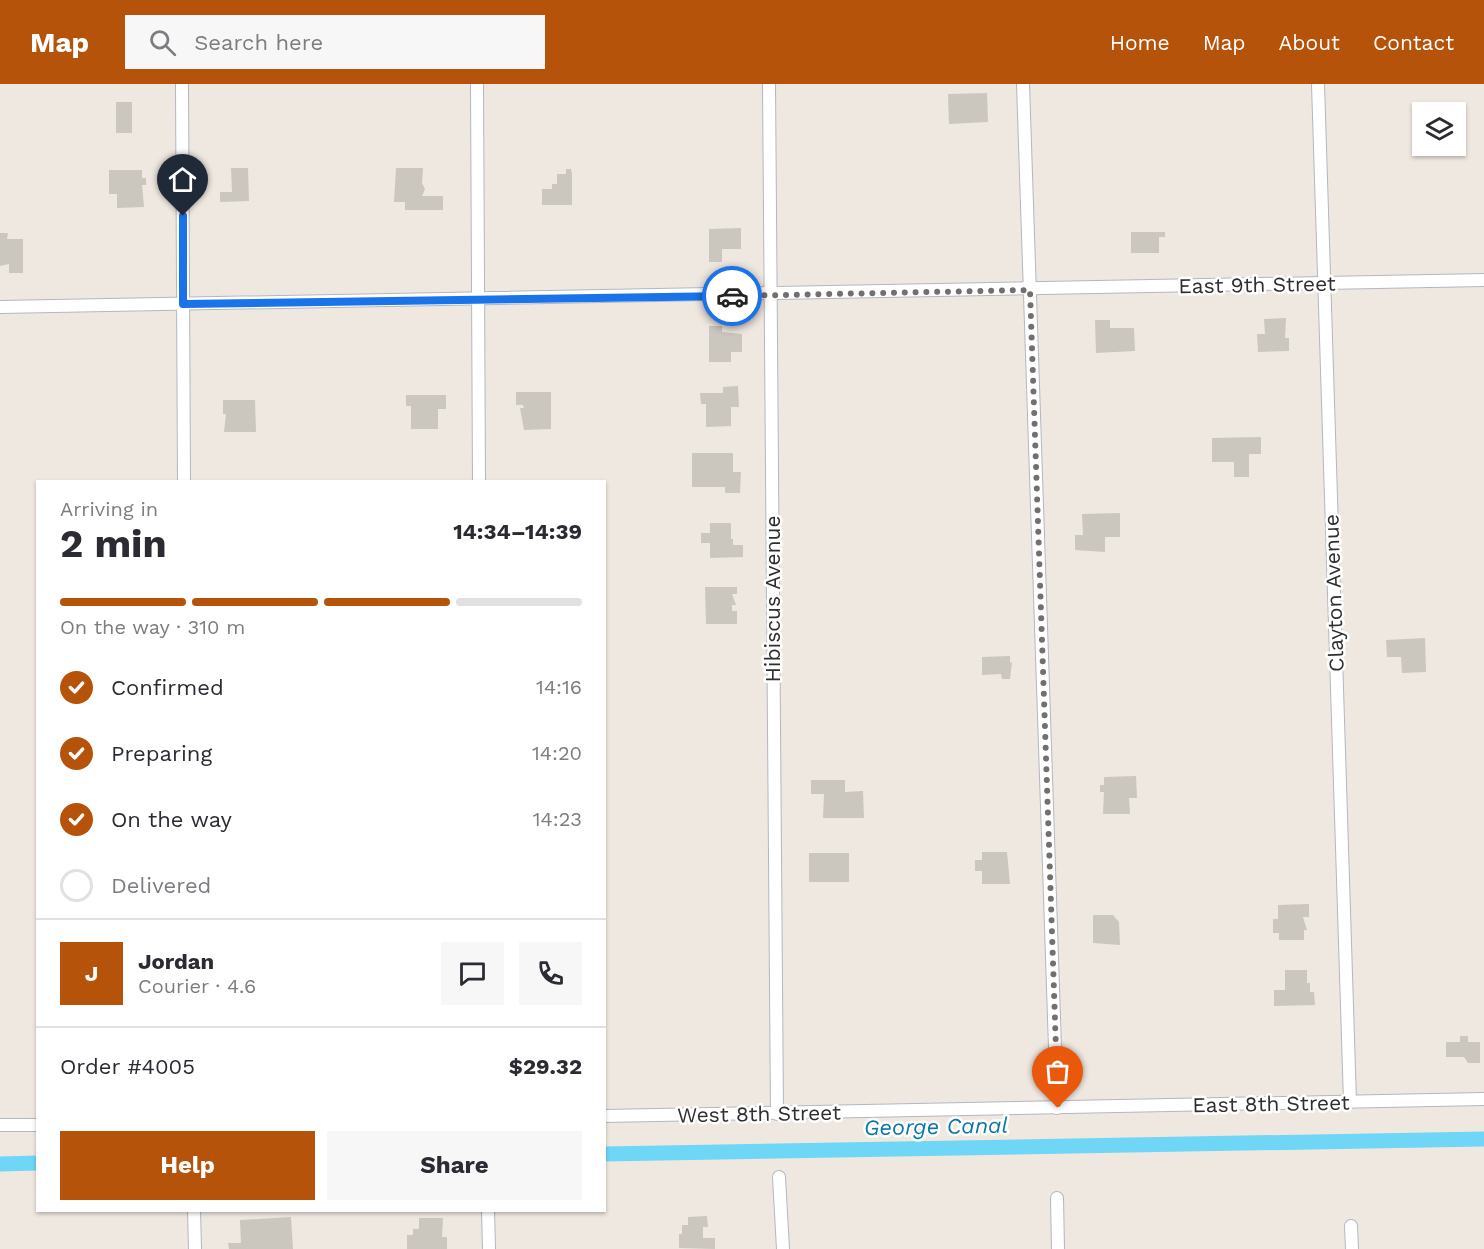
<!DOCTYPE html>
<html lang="en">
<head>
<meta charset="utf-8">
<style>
	:root { --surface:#fff; --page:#f7f7f7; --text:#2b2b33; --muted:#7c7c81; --line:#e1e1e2; --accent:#b45309 }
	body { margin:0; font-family:"Work Sans",sans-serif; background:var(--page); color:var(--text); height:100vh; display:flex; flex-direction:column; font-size:22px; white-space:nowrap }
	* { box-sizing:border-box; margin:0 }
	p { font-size:20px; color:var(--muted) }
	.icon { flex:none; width:33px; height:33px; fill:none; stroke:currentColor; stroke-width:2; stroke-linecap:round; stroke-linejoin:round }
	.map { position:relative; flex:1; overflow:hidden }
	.sheet { position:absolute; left:36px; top:396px; width:570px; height:732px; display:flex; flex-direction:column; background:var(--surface); border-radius:0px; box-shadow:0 2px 4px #0004 }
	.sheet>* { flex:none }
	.buttons { position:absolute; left:1412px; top:18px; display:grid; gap:12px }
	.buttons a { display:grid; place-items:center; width:54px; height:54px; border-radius:0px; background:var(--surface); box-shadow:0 2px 4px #0004; font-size:30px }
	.pin { position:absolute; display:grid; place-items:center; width:51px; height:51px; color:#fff; margin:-62px -26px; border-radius:50% 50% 50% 0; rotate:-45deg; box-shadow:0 0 6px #0007 }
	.pin .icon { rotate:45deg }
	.courier { position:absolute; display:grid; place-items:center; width:60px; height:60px; margin:-30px; border:4px solid #1a73e8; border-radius:50%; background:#fff; color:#222; box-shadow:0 2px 8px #0007 }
	.overview em { font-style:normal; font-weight:700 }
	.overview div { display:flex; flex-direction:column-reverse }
	.overview { display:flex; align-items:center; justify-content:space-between; height:102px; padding:0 24px }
	h1 { font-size:39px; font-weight:700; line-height:45px }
	.bar { display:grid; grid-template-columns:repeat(4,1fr); gap:9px 6px; align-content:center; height:72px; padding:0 24px }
	.bar i { height:8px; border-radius:4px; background:var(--line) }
	.bar .active { background:var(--accent) }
	.bar p { grid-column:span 4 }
	.line { display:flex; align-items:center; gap:15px; padding:0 24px; border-top:2px solid var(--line) }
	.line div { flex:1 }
	.round { display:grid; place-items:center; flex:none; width:63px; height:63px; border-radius:0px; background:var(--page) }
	ol { padding:0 24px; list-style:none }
	li { display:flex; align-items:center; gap:18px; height:66px }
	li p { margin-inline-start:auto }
	li .icon { padding:6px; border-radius:50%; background:var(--accent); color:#fff; stroke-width:4 }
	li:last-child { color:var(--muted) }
	li i { width:33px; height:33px; border:3px solid var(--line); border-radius:50% }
	.primary-button { display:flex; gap:12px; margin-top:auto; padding:12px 24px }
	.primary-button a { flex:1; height:69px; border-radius:0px; background:var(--accent); color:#fff; font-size:24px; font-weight:700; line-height:69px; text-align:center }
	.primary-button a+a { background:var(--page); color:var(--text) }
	header { display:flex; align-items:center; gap:36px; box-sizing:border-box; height:84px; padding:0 30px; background:var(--accent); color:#fff }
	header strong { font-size:28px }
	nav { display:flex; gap:33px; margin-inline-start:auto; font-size:21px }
	.search { width:420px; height:54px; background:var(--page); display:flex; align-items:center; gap:15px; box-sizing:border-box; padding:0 21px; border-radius:0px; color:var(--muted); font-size:22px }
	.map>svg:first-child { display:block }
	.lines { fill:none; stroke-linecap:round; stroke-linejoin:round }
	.canal { stroke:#6fd6f5; stroke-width:15 }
	.building { fill:#cbc6be }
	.minor-casing { stroke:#b4b7c1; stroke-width:14 }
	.minor { stroke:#fff; stroke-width:12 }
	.done { stroke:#726f6c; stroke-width:6; stroke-dasharray:0 10.8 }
	.route { stroke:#1a73e8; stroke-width:8 }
	.labels { text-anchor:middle; stroke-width:5; stroke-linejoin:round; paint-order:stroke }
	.street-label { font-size:21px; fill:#2e2e2e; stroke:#fff }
	.water-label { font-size:22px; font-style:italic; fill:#0777a8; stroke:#fff }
</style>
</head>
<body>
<header>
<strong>Map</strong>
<div class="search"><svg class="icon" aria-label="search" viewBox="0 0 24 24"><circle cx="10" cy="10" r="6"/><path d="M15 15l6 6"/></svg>Search here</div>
<nav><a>Home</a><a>Map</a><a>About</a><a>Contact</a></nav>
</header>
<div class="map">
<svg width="1484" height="1165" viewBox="0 0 1484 1165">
	<rect width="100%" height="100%" fill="#efe8e0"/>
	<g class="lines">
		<g class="canal">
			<path d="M 604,1070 L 1484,1055"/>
			<path d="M 0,1080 L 38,1079"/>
		</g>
	</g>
	<g class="building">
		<path d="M 987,9 L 988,38 L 949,40 L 948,10 Z"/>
		<rect x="116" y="18" width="16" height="31"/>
		<path d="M 231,84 L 248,84 L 249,117 L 220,118 L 220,108 L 232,108 Z"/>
		<path d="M 396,84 L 423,84 L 422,99 L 425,105 L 422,112 L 443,112 L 443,126 L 405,126 L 405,118 L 394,118 Z"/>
		<path d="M 566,85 L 571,85 L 572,90 L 572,121 L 542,121 L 542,105 L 552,105 L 552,100 L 557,100 L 557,90 L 566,90 Z"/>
		<path d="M 109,86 L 142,86 L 142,94 L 146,94 L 146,101 L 142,101 L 144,123 L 117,124 L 117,110 L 109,110 Z"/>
		<path d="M 741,144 L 741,165 L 722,165 L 722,178 L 709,178 L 709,145 Z"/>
		<path d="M 1131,148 L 1165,148 L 1165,153 L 1159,153 L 1159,169 L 1131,169 Z"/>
		<path d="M 0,149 L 8,149 L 7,155 L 23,155 L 23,189 L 9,189 L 9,180 L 0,182 Z"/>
		<path d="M 1286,234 L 1285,254 L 1289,254 L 1289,267 L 1258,268 L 1257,250 L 1265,250 L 1264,235 Z"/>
		<path d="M 1095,236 L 1110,236 L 1110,244 L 1134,244 L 1135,267 L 1096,269 Z"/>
		<path d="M 709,242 L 722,242 L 722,248 L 742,250 L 742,268 L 731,268 L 731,278 L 709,278 Z"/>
		<path d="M 738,302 L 739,323 L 731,323 L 731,342 L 706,343 L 706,320 L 701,320 L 700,309 L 723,309 L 723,303 Z"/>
		<path d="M 516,308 L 551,308 L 551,345 L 524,346 L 520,324 L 524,324 L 523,321 L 516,321 Z"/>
		<path d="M 406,311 L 446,311 L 446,325 L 438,325 L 438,345 L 411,345 L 411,322 L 406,322 Z"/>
		<path d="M 223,316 L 255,316 L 256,348 L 224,348 L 226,330 L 223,330 Z"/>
		<path d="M 1261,353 L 1261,370 L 1249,370 L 1249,393 L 1234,393 L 1234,378 L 1212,378 L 1212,354 Z"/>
		<path d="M 692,369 L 733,369 L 733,388 L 741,388 L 740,409 L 725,409 L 725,403 L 692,403 Z"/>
		<path d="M 1120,429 L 1120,453 L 1105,453 L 1105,468 L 1075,466 L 1075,451 L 1083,451 L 1082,430 Z"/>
		<path d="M 710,439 L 731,439 L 731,455 L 733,455 L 733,461 L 743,461 L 743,473 L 710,474 L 710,459 L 701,459 L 701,449 L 710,449 Z"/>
		<path d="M 705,503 L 737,503 L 737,510 L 732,510 L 736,521 L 732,521 L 732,527 L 737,527 L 737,540 L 706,540 Z"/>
		<path d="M 1425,554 L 1426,588 L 1402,589 L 1401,573 L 1387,573 L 1386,556 Z"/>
		<path d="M 1010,572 L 1010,579 L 1012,578 L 1010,595 L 1002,595 L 1001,590 L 982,591 L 982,573 Z"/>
		<path d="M 1136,692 L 1137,714 L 1129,714 L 1130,730 L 1103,730 L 1104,708 L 1100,708 L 1100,701 L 1104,701 L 1104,693 Z"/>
		<path d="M 811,696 L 845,696 L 845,708 L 863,707 L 864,734 L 823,734 L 824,710 L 811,710 Z"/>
		<path d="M 982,768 L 1007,768 L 1010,800 L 982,800 L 982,787 L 975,787 L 975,776 L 982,776 Z"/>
		<rect x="809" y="769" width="40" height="29"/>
		<path d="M 1309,820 L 1309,833 L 1303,833 L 1307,846 L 1304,846 L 1304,856 L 1279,856 L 1279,849 L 1273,849 L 1273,835 L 1278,835 L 1278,821 Z"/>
		<path d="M 1093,831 L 1113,831 L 1119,838 L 1120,861 L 1093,859 Z"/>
		<path d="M 1285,886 L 1307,886 L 1307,899 L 1310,899 L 1310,908 L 1314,908 L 1315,921 L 1274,922 L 1274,906 L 1285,906 Z"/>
		<path d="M 1460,952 L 1468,952 L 1468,958 L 1480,958 L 1480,979 L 1468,979 L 1464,973 L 1446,973 L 1446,958 L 1460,958 Z"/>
		<path d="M 707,1132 L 708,1143 L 703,1143 L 703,1154 L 715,1154 L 715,1165 L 679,1164 L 679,1150 L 682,1150 L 682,1141 L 688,1141 L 688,1133 Z"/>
		<path d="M 291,1133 L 293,1165 L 229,1165 L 228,1159 L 241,1159 L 240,1136 Z"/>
		<path d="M 419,1134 L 443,1134 L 442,1153 L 447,1153 L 447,1165 L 407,1165 L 407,1151 L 413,1151 L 413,1145 L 419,1145 Z"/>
	</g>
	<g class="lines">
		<g class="minor-casing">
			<g id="minor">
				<path d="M 182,0 L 184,398"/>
				<path d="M 477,0 L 479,398"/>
				<path d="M 769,0 L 777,1030"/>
				<path d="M 1023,0 L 1057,1024"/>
				<path d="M 1318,0 L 1350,1018"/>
				<path d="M 0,223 L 1484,196"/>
				<path d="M 604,1032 L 1484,1015"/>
				<path d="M 0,1041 L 38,1041"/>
				<path d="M 779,1093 L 783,1165"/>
				<path d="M 1057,1114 L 1058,1165"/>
				<path d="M 194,1126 L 195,1165"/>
				<path d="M 488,1126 L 489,1165"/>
				<path d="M 1351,1142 L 1352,1165"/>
			</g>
		</g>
		<use href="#minor" class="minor"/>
	</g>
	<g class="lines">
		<path class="done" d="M 732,212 L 1030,206 L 1058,1024"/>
		<path class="route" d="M 183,132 L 183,220 L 732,212"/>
	</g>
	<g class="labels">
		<g class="street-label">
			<text transform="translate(1257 201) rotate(-1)" y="7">East 9th Street</text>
			<text transform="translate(1334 509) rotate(-92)" y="7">Clayton Avenue</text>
			<text transform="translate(773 515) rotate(-90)" y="7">Hibiscus Avenue</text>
			<text transform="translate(1271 1020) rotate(-1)" y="7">East 8th Street</text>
			<text transform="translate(759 1030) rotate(-1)" y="7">West 8th Street</text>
		</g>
		<g class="water-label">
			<text transform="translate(936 1042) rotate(-1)" y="8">George Canal</text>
		</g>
	</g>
</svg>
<div class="buttons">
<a><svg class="icon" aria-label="layers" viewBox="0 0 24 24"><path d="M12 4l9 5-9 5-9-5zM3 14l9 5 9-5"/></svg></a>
</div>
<div class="pin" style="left:1058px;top:1024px;background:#ea580c"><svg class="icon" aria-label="bag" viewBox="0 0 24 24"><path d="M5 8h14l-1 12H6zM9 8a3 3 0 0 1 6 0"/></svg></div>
<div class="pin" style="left:183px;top:132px;background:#1f2937"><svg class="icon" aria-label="home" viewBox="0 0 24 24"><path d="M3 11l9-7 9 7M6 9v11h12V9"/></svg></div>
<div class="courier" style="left:732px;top:212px"><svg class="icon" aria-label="car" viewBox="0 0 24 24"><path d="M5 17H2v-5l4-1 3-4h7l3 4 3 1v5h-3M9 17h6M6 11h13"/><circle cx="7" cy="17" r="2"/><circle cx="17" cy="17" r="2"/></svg></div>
<section class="sheet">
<div class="overview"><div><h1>2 min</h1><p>Arriving in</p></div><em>14:34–14:39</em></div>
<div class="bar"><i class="active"></i><i class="active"></i><i class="active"></i><i></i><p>On the way · 310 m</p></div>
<ol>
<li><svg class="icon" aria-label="check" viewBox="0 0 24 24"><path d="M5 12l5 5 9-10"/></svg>Confirmed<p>14:16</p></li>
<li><svg class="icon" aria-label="check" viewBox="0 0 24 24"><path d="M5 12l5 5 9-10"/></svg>Preparing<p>14:20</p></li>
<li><svg class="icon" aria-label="check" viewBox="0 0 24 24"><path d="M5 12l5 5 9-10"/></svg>On the way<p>14:23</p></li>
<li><i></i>Delivered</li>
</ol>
<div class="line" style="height:108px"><b class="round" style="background:var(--accent);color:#fff">J</b><div><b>Jordan</b><p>Courier · 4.6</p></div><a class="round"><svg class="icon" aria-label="chat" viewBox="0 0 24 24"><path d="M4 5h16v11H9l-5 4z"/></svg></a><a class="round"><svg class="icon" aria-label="phone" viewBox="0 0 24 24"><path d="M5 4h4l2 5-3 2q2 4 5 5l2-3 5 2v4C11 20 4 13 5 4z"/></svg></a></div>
<div class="line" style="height:78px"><div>Order #4005</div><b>$29.32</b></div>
<div class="primary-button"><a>Help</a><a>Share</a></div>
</section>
</div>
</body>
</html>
